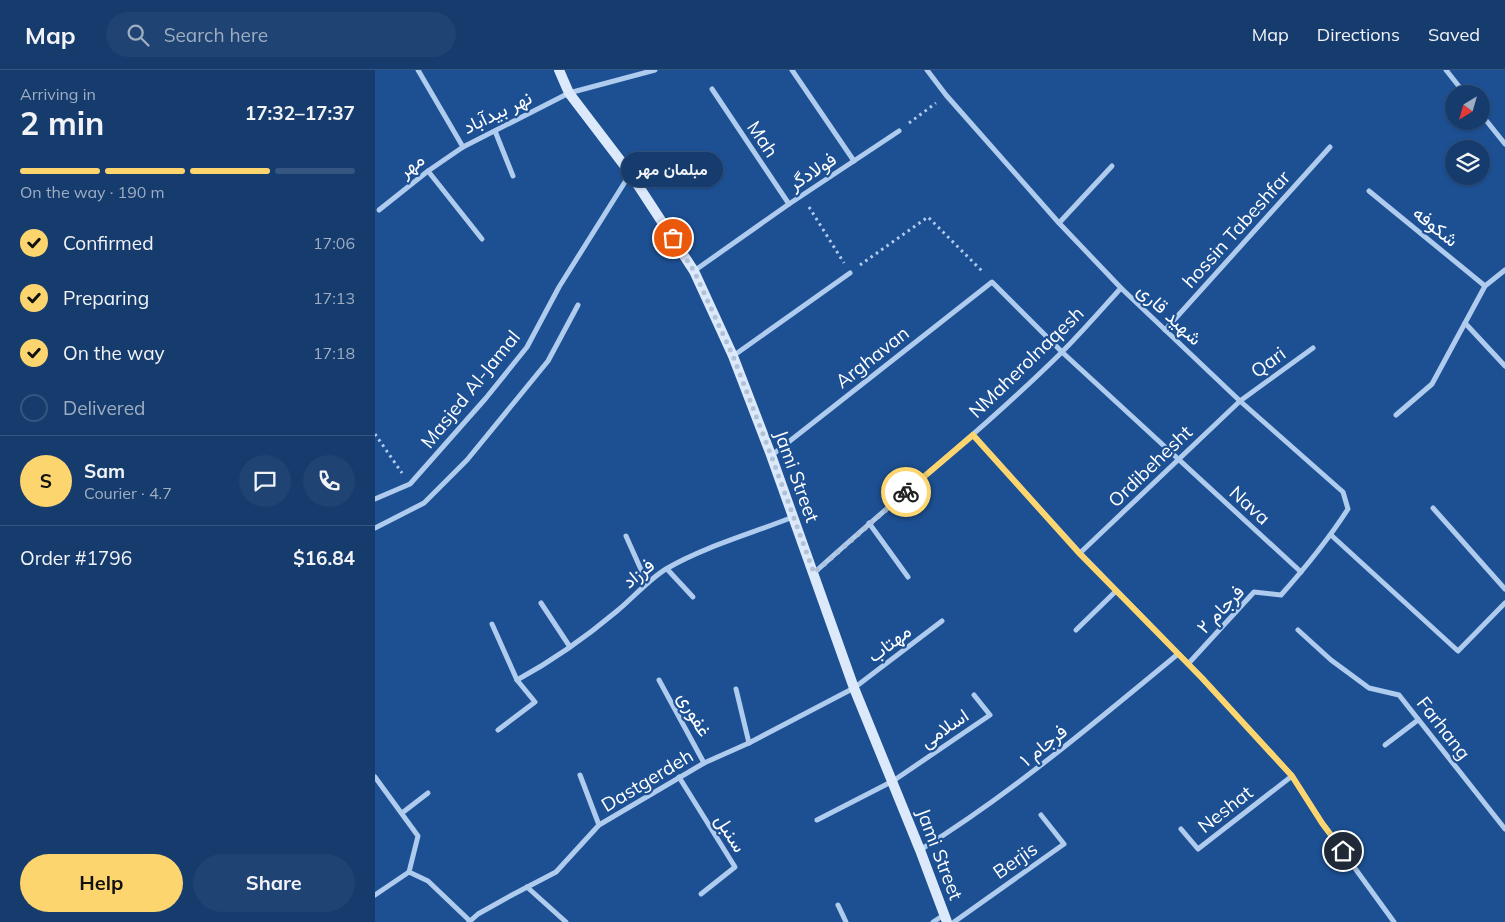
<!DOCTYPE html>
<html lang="en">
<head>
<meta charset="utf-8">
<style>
	:root { --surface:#163c6e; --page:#1f4373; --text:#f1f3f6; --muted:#9eadc2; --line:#355681; --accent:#fdd56e }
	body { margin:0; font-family:Mulish,Vazirmatn,sans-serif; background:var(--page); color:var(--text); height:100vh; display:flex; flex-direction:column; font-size:19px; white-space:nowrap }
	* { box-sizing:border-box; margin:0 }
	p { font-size:16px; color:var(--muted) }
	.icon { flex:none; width:28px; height:28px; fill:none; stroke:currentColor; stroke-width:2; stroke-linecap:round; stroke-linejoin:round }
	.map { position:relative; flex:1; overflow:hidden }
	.panel { display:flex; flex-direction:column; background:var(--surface); width:375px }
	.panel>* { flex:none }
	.needle { width:32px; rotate:217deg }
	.buttons { position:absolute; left:1070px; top:15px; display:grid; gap:10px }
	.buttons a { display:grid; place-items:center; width:45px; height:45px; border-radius:50%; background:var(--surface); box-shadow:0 1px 4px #0004,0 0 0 1px var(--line); font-size:25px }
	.pin { position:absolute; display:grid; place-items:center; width:42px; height:42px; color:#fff; margin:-21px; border:2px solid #fff; border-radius:50%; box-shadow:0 1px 5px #0007 }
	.courier { position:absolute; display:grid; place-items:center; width:50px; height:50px; margin:-25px; border:4px solid #fdd56e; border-radius:50%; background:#fff; color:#222; box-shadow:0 1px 6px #0007 }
	.bubble { position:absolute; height:35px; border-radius:18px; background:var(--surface); box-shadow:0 1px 4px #0004,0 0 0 1px var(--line); font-size:16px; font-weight:700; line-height:35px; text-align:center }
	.overview em { font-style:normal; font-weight:700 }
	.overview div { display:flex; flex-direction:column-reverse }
	.overview { display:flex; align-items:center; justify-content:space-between; height:85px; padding:0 20px }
	h1 { font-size:32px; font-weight:700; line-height:38px }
	.bar { display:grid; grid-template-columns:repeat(4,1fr); gap:8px 5px; align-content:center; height:60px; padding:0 20px }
	.bar i { height:6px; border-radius:4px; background:var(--line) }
	.bar .selected { background:var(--accent) }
	.bar p { grid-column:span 4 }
	.line { display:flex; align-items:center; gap:12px; padding:0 20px; border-top:1px solid var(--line) }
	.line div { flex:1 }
	.round { display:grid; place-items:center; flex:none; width:52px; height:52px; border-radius:26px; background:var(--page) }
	ol { padding:0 20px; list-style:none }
	li { display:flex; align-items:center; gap:15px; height:55px }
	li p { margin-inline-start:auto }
	li .icon { padding:5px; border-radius:50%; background:var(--accent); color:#111; stroke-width:4 }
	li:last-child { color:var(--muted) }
	li i { width:28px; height:28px; border:2px solid var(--line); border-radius:50% }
	.primary-button { display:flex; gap:10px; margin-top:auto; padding:10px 20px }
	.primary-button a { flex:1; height:58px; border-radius:30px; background:var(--accent); color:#111; font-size:20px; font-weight:700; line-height:58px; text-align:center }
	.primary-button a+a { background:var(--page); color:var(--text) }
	header { display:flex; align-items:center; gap:30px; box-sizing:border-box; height:70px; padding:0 25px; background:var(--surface); border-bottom:1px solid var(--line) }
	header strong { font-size:24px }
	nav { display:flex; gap:28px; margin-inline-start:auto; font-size:18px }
	.search { width:350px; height:45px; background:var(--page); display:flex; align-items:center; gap:12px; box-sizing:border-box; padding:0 18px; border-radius:28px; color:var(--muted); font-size:19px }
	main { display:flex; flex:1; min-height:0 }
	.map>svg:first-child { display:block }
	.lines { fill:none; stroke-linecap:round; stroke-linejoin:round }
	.path { stroke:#afcbee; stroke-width:3; stroke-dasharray:2.5 4; stroke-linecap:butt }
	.street { stroke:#afcbee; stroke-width:5 }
	.secondary { stroke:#dce9fa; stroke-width:10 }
	.done { stroke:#b0c2d9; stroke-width:5; stroke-dasharray:0 9 }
	.route { stroke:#fdd56e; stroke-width:6 }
	.labels { text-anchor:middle; stroke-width:4.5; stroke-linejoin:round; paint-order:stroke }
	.street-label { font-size:19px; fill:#fff; stroke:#1d5093 }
</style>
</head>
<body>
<header>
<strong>Map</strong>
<div class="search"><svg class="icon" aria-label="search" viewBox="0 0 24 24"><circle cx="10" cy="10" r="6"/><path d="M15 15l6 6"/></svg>Search here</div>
<nav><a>Map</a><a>Directions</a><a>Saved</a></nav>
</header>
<main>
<section class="panel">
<div class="overview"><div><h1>2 min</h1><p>Arriving in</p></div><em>17:32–17:37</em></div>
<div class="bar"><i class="selected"></i><i class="selected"></i><i class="selected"></i><i></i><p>On the way · 190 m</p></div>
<ol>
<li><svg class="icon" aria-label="check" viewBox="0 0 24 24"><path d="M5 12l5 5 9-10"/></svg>Confirmed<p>17:06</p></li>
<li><svg class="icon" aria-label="check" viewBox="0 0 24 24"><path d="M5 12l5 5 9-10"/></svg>Preparing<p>17:13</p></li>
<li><svg class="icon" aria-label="check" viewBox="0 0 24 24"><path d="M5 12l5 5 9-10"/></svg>On the way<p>17:18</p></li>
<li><i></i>Delivered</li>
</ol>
<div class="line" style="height:90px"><b class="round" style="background:var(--accent);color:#111">S</b><div><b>Sam</b><p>Courier · 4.7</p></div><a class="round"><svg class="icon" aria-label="chat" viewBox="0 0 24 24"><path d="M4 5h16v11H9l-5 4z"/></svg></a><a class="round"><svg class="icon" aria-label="phone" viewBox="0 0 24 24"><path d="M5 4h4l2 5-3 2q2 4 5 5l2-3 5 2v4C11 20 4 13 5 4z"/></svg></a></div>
<div class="line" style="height:65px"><div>Order #1796</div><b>$16.84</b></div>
<div class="primary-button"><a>Help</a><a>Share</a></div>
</section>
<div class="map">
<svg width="1130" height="852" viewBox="0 0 1130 852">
	<rect width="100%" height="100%" fill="#1d5093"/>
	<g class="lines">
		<g class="path">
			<path d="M 534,53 L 561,33"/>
			<path d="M 434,137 L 469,193"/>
			<path d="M 485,195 L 553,147 L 608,202"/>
			<path d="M 0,364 L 27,403"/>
		</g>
		<g class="street">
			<path d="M 43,0 L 88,77 L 194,23 L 280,0"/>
			<path d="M 417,0 L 479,91"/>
			<path d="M 552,0 L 571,25 L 684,153 L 746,218 L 865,331 L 968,422 L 973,439 C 953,470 931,497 906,525 L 879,522 L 813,594"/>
			<path d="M 1071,0 L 1090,24"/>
			<path d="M 337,19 L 414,134"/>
			<path d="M 1106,44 L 1130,74"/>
			<path d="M 120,61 L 138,106"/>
			<path d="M 53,101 L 107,169"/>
			<path d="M 994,121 L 1110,216"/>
			<path d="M 4,140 L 53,101 L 88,77"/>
			<path d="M 684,153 L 737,96"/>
			<path d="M 319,201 L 414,134 L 524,61"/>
			<path d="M 1090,253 L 1130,296"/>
			<path d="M 790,260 L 955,77"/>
			<path d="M 358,286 L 475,203"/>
			<path d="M 1021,345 L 1057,314 L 1110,216 L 1130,200"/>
			<path d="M 598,365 L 705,483 L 827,608 L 917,706 L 947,753 L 1019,852"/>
			<path d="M 397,385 L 617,212 L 687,282 L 926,502"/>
			<path d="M 0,429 L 35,414 L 111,328 L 152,277 L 184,217 L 255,104"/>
			<path d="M 1058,438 L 1130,519"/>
			<path d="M 494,453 L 533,507"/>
			<path d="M 0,458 L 49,433 L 92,390 L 173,291 L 203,235"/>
			<path d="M 956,465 L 1083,581 L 1130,533"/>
			<path d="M 251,466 L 272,513"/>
			<path d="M 705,483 L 865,331 L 938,278"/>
			<path d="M 292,499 L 318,527"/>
			<path d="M 439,503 C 520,429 608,360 686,283 C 707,262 726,240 746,218"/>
			<path d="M 166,533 L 195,577"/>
			<path d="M 117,554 L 142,610 L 160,632 L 123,660"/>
			<path d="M 701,560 L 741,521"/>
			<path d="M 923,560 L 956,590 L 994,618 L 1024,625 L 1130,759"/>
			<path d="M 142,610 C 177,591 211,567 242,541 C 259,527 273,510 291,499 C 328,477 378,463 418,447"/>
			<path d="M 284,610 L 329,693"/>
			<path d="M 361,619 L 374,673"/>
			<path d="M 1010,675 L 1043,650"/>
			<path d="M 205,705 L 224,755"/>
			<path d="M 0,707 L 43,766 L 34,802"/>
			<path d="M 304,707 L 360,797 L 326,824"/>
			<path d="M 27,743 L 53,723"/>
			<path d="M 442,750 L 518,711 L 615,645 L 599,625"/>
			<path d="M 806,759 L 823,779 L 917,706"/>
			<path d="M 545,780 C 637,723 719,653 803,584"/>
			<path d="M 152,817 L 191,852"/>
			<path d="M 0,825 L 34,802 L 53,811 L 95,851"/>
			<path d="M 463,835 L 471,852"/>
			<path d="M 94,852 L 103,844 L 137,825 L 181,802 L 224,755 L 329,693 L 374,673 L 479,618 L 567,551"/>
			<path d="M 558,852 L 569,845"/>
			<path d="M 579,852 L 689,774 L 666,745"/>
		</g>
		<path class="secondary" d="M 184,0 L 194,23 L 255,103 L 319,201 L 358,286 L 396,385 L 479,618 L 545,780 L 572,852"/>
	</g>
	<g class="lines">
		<path class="done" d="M 298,168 L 319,201 L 358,286 L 396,385 L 439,503 L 531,422"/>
		<path class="route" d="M 531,422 L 598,365 L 705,484 L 827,608 L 917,706 L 947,753 L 968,781"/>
	</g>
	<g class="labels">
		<g class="street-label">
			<text transform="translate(122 42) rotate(-26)" y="7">نهر بیدآباد</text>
			<text transform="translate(388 69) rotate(56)" y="7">Mah</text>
			<text transform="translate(36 95) rotate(-38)" y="7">مهر</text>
			<text transform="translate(437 101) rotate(-33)" y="7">فولادگر</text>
			<text transform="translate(1061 156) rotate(39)" y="7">شکوفه</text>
			<text transform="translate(861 159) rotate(-48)" y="7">hossin Tabeshfar</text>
			<text transform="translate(795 244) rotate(43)" y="7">شهید قاری</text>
			<text transform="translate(497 287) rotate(-38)" y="7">Arghavan</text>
			<text transform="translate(651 292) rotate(-44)" y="7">NMaherolnaqesh</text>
			<text transform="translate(893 292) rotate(-36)" y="7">Qari</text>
			<text transform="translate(95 319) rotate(-51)" y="7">Masjed Al-Jamal</text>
			<text transform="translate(775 396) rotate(-44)" y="7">Ordibehesht</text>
			<text transform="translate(422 406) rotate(70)" y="7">Jami Street</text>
			<text transform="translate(875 435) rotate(42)" y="7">Nava</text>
			<text transform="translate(263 503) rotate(-39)" y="7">فرزاد</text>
			<text transform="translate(845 539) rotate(-46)" y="7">فرجام ۲</text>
			<text transform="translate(514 573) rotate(-37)" y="7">مهتاب</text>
			<text transform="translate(320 644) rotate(61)" y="7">غفوری</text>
			<text transform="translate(569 658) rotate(-34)" y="7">اسلامی</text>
			<text transform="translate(1069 658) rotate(52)" y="7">Farhang</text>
			<text transform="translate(668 675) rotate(-39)" y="7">فرجام ۱</text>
			<text transform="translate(272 710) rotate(-31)" y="7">Dastgerdeh</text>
			<text transform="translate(850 739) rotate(-38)" y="7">Neshat</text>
			<text transform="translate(356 763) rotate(58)" y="7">سنبل</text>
			<text transform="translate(565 784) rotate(69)" y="7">Jami Street</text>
			<text transform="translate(640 790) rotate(-35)" y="7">Berjis</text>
		</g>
	</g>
</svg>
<div class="buttons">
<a><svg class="needle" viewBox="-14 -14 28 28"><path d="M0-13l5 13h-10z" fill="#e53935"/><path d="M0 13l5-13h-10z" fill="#9eadc2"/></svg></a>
<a><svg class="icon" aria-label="layers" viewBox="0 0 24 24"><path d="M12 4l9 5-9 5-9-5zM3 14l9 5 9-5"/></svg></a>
</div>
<div class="pin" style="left:298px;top:168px;background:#ea580c"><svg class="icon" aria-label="bag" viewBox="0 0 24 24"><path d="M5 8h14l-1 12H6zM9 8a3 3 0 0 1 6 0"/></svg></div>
<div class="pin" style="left:968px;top:781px;background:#1f2937"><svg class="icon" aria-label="home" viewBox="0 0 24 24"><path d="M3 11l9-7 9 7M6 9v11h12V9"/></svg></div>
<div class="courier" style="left:531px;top:422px"><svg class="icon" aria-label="bike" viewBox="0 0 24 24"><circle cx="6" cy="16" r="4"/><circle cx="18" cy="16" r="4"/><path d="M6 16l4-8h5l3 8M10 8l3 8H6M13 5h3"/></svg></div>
<div class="bubble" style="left:246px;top:82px;width:102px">مبلمان مهر</div>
</div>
</main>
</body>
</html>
